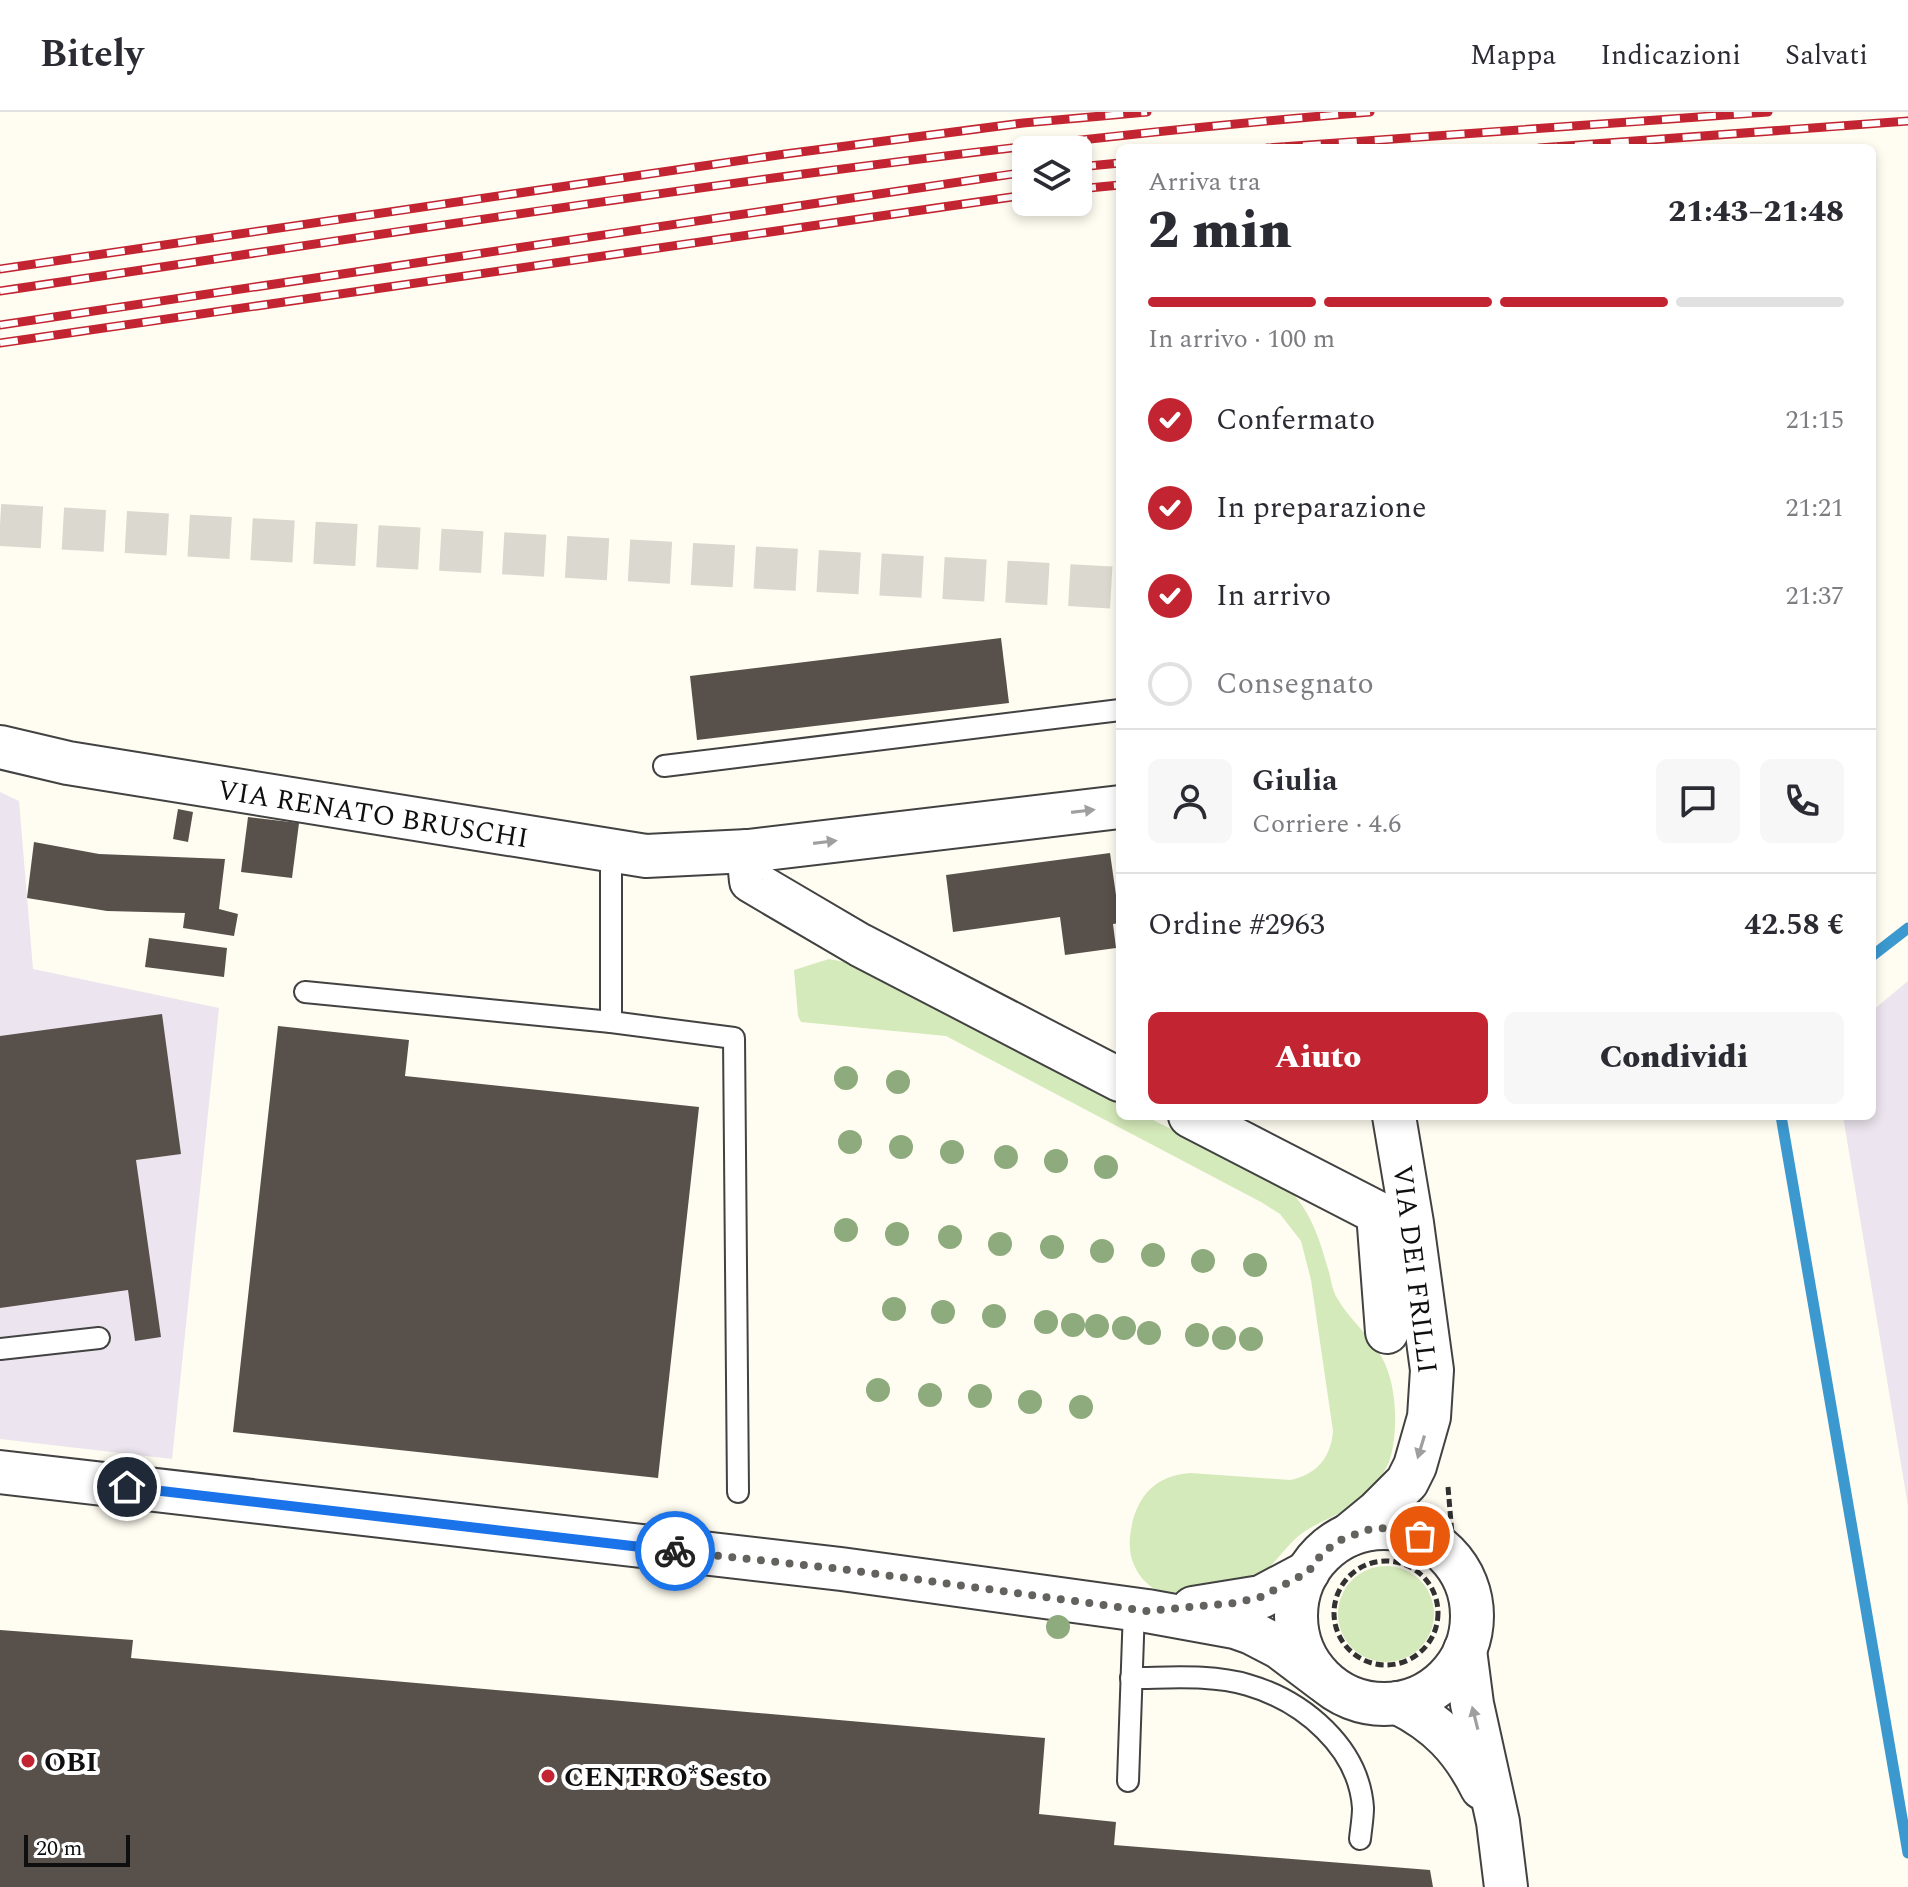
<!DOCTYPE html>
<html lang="it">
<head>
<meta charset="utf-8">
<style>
	:root { --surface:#fff; --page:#f7f7f7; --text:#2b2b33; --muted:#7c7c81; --line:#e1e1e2; --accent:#c22531 }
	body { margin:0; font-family:Spectral,serif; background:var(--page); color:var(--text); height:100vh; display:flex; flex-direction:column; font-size:30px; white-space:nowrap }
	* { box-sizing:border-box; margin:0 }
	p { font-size:26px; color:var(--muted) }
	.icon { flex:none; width:44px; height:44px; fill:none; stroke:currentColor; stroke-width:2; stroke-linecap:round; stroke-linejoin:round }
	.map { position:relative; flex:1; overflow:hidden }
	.details { position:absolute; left:1116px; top:32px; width:760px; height:976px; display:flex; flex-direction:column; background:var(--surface); border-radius:12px; box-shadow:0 4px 12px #0003 }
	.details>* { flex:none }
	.buttons { position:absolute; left:1012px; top:24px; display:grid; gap:16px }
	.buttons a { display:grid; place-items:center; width:80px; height:80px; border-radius:12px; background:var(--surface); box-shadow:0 4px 12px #0003; font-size:40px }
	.scale { position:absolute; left:24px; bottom:20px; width:106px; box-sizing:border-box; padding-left:8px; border:4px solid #0f0f0f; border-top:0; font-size:22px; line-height:28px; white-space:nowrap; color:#0f0f0f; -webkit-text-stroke:6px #fff; paint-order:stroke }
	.pin { position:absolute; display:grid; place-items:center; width:68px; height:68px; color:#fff; margin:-34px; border:4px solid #fff; border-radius:50%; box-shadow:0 2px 8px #0007 }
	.courier { position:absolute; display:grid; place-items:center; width:80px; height:80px; margin:-40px; border:6px solid #1a73e8; border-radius:50%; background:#fff; color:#222; box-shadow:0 2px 10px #0007 }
	.overview em { font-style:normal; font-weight:800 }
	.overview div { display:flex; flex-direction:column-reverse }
	.overview { display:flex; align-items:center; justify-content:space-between; height:136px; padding:0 32px }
	h1 { font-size:52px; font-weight:800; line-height:60px }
	.bar { display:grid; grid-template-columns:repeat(4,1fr); gap:12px 8px; align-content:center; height:96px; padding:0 32px }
	.bar i { height:10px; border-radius:6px; background:var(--line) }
	.bar .current { background:var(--accent) }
	.bar p { grid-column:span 4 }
	.line { display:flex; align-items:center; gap:20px; padding:0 32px; border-top:2px solid var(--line) }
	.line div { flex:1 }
	.round { display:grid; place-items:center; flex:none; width:84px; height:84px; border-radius:12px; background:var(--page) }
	ol { padding:0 32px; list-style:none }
	li { display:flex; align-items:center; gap:24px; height:88px }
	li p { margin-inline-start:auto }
	li .icon { padding:8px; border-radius:50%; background:var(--accent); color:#fff; stroke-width:4 }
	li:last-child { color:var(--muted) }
	li i { width:44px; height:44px; border:4px solid var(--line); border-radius:50% }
	.button { display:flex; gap:16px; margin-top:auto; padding:16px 32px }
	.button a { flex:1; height:92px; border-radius:12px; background:var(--accent); color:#fff; font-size:32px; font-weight:800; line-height:92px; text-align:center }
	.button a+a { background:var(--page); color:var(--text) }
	header { display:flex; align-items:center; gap:48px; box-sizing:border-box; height:112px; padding:0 40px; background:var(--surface); border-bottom:2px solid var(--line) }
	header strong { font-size:38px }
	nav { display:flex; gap:44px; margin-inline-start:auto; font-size:28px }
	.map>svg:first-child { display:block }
	.industrial { fill:#ece4ee }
	.green { fill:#d5eaba }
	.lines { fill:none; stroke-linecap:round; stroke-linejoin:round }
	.stream { stroke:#3b99cf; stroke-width:11 }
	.building { fill:#58504b }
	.minor-tunnel { stroke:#dbd8cf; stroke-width:42; stroke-dasharray:42 21; stroke-linecap:butt }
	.service-casing { stroke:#424242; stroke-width:24 }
	.minor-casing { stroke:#424242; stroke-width:46 }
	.path { stroke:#313131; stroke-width:5; stroke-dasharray:8 4; stroke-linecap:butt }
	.service { stroke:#fff; stroke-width:20 }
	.minor { stroke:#fff; stroke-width:42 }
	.rail-casing { stroke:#c22531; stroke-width:9 }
	.rail { stroke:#fff; stroke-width:6; stroke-dasharray:18; stroke-linecap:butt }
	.tree { fill:#8dab7d }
	.oneway { fill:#9f9f9f }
	.done { stroke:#63625e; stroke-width:8; stroke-dasharray:0 14.4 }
	.route { stroke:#1a73e8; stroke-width:10 }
	.poi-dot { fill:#c22531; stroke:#fff; stroke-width:3 }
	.labels { text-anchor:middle; stroke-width:8; stroke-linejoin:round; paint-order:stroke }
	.street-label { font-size:28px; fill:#0f0f0f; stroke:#fff }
	.poi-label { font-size:28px; font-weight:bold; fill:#0f0f0f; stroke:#fff; text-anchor:start }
</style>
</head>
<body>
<header>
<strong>Bitely</strong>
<nav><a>Mappa</a><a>Indicazioni</a><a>Salvati</a></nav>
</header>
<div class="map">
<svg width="1908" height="1775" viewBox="0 0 1908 1775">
	<rect width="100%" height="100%" fill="#fffcf1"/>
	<g class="industrial">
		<path d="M 0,680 L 19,689 L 33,857 L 219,896 L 172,1347 L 0,1327 Z"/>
		<path d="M 1908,869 L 1908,1394 L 1843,1004 L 1872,1004 L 1872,899 Z"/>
	</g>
	<g class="green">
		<path d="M 829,847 L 855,852 L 963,903 L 1120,991 L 1120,1004 L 1145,1004 L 1284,1073 C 1310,1096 1319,1125 1328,1157 C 1331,1166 1332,1178 1337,1186 C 1349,1207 1369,1223 1381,1244 C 1396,1269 1398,1311 1392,1339 C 1389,1358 1373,1376 1359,1389 C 1345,1401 1319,1409 1301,1422 C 1286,1433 1268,1462 1253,1468 C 1243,1473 1186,1487 1177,1485 C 1146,1480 1127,1455 1130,1425 C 1134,1388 1152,1364 1190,1361 L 1290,1368 C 1316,1363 1331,1346 1333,1319 L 1311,1168 L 1301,1129 L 1280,1102 L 1261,1090 L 946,924 L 801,910 L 798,904 L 794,858 Z"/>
		<circle cx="1386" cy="1502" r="48"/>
	</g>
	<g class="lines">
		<g class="stream">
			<path d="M 1872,844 L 1908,816"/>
			<path d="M 1781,1004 L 1908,1741"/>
		</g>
	</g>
	<g class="building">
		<path d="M 1001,526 L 1009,591 L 697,628 L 690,564 Z"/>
		<path d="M 178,697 L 193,700 L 188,730 L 173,727 Z"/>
		<path d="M 248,705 L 299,711 L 292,766 L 241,760 Z"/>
		<path d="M 34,730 L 99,742 L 225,747 L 219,797 L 238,802 L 234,824 L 183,816 L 185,801 L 107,799 L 27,786 Z"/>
		<path d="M 1110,741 L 1120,811 L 1113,812 L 1116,836 L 1065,843 L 1060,805 L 953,820 L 946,763 Z"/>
		<path d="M 149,826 L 227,836 L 224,865 L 145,855 Z"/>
		<path d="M 162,902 L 181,1042 L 136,1048 L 161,1225 L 135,1229 L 128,1178 L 0,1196 L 0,924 Z"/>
		<path d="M 278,914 L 409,928 L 405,964 L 699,995 L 658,1366 L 233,1320 Z"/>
		<path d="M 0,1518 L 133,1528 L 131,1546 L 1045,1626 L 1039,1702 L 1116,1710 L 1114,1733 L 1430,1758 L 1433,1775 L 0,1775 Z"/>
	</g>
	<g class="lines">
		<path class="minor-tunnel" d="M 0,413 L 1120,476"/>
		<g class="service-casing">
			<g id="service">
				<path d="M 664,654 L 1120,598"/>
				<path d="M 611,740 L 611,910 L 734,926 L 738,1380"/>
				<path d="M 305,880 L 611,910"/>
				<path d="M 0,1237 L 99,1226"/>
				<path d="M 1131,1566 C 1169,1566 1211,1562 1248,1573 C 1303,1589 1359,1635 1363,1696 C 1363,1706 1361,1717 1360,1727"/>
				<path d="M 1128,1669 L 1134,1497"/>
			</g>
		</g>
		<g class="minor-casing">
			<g id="minor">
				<path d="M 0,635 L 68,651 L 646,744 L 748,739 L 1120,695"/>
				<path d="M 748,739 L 751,769 L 860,833 L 1120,968"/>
				<path d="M 1190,1004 L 1378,1101 L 1387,1220"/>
				<path d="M 0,1360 L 841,1457 L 1147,1499 L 1235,1515 L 1252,1521 L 1279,1535 L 1324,1569"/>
				<circle cx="1384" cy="1504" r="88"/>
				<path d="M 1349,1423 L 1377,1400 L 1407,1370 L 1415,1354 L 1429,1305 L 1432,1258 L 1412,1111 L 1394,1004"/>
				<path d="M 1193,1496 L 1261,1485 L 1308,1460"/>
				<path d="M 1465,1538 L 1472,1592 L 1498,1710 L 1506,1775"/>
				<path d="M 1398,1591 C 1438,1611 1462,1636 1482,1676"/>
			</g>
		</g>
		<g class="path">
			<path d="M 1448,1375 L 1452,1422 L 1461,1460"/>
			<circle cx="1386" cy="1501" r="52"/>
		</g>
		<use href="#service" class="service"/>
		<use href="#minor" class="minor"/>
		<g class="rail-casing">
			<g id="rail">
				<path d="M 1267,36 L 1768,0"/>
				<path d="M 1539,36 L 1908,9"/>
				<path d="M 1078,55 L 1120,51"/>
				<path d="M 1078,77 L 1120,73"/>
				<path d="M 0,157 L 785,42 L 1023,11 L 1147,0"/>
				<path d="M 0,179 C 456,112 911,37 1370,0"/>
				<path d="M 0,213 L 1026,60"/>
				<path d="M 0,231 L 1026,83"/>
			</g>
		</g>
		<use href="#rail" class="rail"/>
	</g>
	<g class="tree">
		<circle cx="846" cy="966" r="12"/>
		<circle cx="898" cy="970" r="12"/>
		<circle cx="850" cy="1030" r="12"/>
		<circle cx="901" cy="1035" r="12"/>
		<circle cx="952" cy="1040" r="12"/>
		<circle cx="1006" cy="1045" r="12"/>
		<circle cx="1056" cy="1049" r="12"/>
		<circle cx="1106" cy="1055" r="12"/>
		<circle cx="846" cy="1118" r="12"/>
		<circle cx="897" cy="1122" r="12"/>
		<circle cx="950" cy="1125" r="12"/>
		<circle cx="1000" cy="1132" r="12"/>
		<circle cx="1052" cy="1135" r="12"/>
		<circle cx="1102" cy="1139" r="12"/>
		<circle cx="1153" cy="1143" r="12"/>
		<circle cx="1203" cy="1149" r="12"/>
		<circle cx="1255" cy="1153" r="12"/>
		<circle cx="894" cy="1197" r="12"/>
		<circle cx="943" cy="1200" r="12"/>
		<circle cx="994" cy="1204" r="12"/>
		<circle cx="1046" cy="1210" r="12"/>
		<circle cx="1073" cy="1213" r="12"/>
		<circle cx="1097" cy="1214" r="12"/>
		<circle cx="1124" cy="1216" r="12"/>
		<circle cx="1149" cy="1221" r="12"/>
		<circle cx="1197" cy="1223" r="12"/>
		<circle cx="1224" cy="1226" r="12"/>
		<circle cx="1251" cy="1227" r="12"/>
		<circle cx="878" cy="1278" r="12"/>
		<circle cx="930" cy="1283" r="12"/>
		<circle cx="980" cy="1284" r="12"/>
		<circle cx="1030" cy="1290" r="12"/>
		<circle cx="1081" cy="1295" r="12"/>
		<circle cx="1058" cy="1515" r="12"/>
	</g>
	<defs><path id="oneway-solid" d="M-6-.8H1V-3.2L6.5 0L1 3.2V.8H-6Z" transform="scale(2)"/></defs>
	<g class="oneway">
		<use href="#oneway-solid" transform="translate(1083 699) rotate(-7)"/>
		<use href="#oneway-solid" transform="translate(825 730) rotate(-7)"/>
		<use href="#oneway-solid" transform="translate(1421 1335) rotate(107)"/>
		<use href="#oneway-solid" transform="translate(1475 1606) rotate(-104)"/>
	</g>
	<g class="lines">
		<path class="done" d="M 675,1439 L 841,1457 L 1147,1499 L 1234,1491 L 1261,1485 L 1308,1460 L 1321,1443 L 1338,1429 L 1366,1418 L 1384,1416 L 1420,1424"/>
		<path class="route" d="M 127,1375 L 675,1439"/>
	</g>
	<g class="poi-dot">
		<circle cx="28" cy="1649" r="8"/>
		<circle cx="548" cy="1664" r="8"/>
	</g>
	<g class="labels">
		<g class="street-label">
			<text transform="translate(373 701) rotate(9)" y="10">VIA RENATO BRUSCHI</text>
			<text transform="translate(1416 1157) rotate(83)" y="10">VIA DEI FRILLI</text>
		</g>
		<g class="poi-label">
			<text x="44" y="1659">OBI</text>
			<text x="564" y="1674">CENTRO*Sesto</text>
		</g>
	</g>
</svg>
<div class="buttons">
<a><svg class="icon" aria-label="layers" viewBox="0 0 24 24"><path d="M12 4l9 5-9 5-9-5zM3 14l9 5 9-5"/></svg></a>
</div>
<div class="scale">20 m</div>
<div class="pin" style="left:1420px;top:1424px;background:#ea580c"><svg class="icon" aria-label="bag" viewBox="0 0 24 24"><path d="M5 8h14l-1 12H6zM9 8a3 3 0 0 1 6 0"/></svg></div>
<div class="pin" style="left:127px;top:1375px;background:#1f2937"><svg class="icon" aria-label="home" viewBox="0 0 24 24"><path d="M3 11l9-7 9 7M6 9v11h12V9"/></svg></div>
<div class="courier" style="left:675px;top:1439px"><svg class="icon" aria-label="bike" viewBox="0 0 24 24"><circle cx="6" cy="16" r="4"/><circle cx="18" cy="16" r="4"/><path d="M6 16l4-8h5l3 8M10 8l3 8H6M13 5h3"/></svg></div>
<section class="details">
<div class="overview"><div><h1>2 min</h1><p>Arriva tra</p></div><em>21:43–21:48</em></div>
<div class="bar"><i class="current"></i><i class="current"></i><i class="current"></i><i></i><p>In arrivo · 100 m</p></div>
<ol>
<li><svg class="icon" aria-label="check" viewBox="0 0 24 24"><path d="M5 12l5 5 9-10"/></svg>Confermato<p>21:15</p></li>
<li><svg class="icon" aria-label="check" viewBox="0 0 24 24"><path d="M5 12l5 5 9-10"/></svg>In preparazione<p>21:21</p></li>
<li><svg class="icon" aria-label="check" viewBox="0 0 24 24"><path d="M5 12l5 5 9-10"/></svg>In arrivo<p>21:37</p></li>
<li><i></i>Consegnato</li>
</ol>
<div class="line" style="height:144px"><a class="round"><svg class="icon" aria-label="person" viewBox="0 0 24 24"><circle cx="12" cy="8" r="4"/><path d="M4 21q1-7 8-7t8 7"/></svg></a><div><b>Giulia</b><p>Corriere · 4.6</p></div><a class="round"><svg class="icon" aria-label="chat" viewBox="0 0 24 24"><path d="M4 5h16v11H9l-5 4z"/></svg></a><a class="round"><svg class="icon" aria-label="phone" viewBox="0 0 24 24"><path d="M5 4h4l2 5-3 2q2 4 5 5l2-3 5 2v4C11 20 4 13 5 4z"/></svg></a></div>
<div class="line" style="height:104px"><div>Ordine #2963</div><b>42.58 €</b></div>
<div class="button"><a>Aiuto</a><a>Condividi</a></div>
</section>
</div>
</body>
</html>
